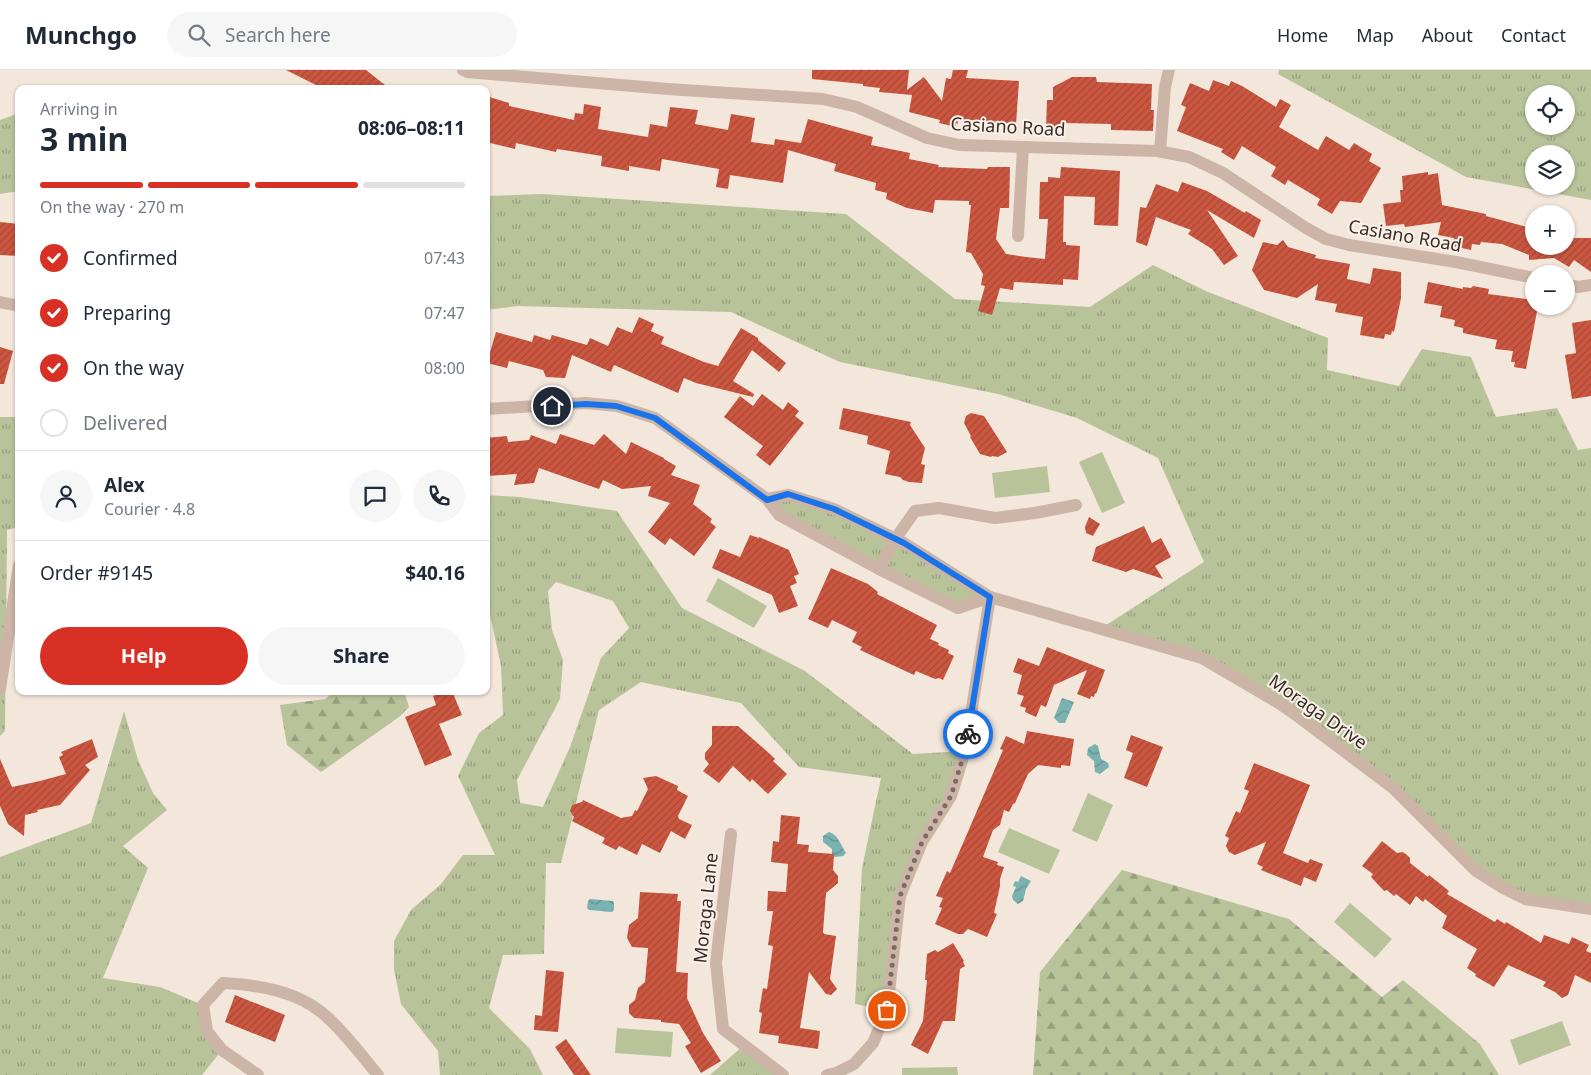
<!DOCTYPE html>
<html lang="en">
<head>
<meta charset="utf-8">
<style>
	:root { --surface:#fff; --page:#f6f6f7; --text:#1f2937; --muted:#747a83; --line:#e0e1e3; --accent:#d93025 }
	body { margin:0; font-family:"Noto Sans",sans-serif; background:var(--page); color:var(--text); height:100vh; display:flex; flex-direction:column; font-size:19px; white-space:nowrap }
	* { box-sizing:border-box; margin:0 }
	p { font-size:16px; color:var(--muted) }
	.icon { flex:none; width:28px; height:28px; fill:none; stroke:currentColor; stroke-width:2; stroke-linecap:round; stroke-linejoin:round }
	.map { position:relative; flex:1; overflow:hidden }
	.drawer { position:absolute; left:15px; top:15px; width:475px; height:610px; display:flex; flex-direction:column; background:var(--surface); border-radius:10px; box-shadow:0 1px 4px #0004 }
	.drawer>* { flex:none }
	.buttons { position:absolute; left:1525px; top:15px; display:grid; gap:10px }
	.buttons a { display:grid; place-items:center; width:50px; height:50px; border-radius:50%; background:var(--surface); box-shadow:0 1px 4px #0004; font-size:25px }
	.pin { position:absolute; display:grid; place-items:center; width:42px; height:42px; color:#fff; margin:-21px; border:2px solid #fff; border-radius:50%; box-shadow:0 1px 5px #0007 }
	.courier { position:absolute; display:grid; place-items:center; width:50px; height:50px; margin:-25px; border:4px solid #1a73e8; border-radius:50%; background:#fff; color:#222; box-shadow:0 1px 6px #0007 }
	.summary em { font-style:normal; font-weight:700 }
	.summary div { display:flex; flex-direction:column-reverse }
	.summary { display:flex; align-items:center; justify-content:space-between; height:85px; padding:0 25px }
	h1 { font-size:32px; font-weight:700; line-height:38px }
	.bar { display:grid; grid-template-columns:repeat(4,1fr); gap:8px 5px; align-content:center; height:60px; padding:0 25px }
	.bar i { height:6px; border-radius:4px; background:var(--line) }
	.bar .selected { background:var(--accent) }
	.bar p { grid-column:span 4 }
	.line { display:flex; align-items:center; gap:12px; padding:0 25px; border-top:1px solid var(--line) }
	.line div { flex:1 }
	.round { display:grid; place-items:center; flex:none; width:52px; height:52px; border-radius:26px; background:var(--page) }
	ol { padding:0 25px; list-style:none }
	li { display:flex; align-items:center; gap:15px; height:55px }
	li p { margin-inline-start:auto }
	li .icon { padding:5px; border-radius:50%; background:var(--accent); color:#fff; stroke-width:4 }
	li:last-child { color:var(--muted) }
	li i { width:28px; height:28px; border:2px solid var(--line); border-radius:50% }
	.action { display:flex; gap:10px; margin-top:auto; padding:10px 25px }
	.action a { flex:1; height:58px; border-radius:30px; background:var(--accent); color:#fff; font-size:20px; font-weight:700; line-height:58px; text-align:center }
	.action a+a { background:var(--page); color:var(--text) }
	header { display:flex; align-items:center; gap:30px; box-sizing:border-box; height:70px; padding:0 25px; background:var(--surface); border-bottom:1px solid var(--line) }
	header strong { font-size:24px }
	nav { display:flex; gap:28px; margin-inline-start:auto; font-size:18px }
	.search { width:350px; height:45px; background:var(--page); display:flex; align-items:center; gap:12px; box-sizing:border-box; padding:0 18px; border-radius:28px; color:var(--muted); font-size:19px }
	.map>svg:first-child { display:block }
	.grass { fill:url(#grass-tufts); fill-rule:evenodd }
	.forest { fill:url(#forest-firs) }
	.green { fill:#b9c39a }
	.water { fill:url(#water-waves) }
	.building { fill:url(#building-hatch) }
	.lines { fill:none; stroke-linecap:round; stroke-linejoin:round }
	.minor { stroke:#ccb5a7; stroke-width:12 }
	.done { stroke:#796c67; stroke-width:5; stroke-dasharray:0 9 }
	.route { stroke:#1a73e8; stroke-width:6 }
	.labels { text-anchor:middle; stroke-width:4; stroke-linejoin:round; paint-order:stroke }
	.street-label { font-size:18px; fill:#382b28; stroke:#faf1e8 }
</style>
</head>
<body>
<header>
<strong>Munchgo</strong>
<div class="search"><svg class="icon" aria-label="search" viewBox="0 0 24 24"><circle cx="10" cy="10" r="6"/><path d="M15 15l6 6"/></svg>Search here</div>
<nav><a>Home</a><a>Map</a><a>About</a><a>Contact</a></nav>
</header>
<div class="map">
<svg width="1591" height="1005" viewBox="0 0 1591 1005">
	<defs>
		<pattern id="grass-tufts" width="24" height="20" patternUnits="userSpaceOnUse" patternTransform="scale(1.25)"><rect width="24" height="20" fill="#b9c39a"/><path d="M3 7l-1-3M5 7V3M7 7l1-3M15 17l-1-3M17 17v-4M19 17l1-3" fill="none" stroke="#979f7e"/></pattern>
		<pattern id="forest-firs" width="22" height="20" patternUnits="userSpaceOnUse" patternTransform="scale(1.25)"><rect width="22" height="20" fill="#b9c39a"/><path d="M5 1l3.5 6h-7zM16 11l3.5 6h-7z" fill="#979f7e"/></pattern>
		<pattern id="water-waves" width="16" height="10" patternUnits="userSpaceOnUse" patternTransform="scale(1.25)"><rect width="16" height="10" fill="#79b2b0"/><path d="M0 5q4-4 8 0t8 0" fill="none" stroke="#64918f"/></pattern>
		<pattern id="building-hatch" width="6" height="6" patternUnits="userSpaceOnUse" patternTransform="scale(1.25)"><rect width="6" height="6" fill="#cc5741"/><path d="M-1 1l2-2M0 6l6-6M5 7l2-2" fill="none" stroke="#a74836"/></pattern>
	</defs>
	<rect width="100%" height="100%" fill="#f3e6db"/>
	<g class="grass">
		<path d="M 1279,0 L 1591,0 L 1591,130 L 1466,107 L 1278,4 ZM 1534,24 L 1566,24 L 1566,56 L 1534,56 ZM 1534,84 L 1566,84 L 1566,116 L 1534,116 Z"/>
		<path d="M 19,43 L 19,121 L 0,124 L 0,50 Z"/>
		<path d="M 542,124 L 846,144 L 955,229 L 1090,237 L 1153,195 L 1208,222 L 1328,268 L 1327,300 L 1399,316 L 1422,279 L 1471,287 L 1496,347 L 1557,338 L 1578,380 L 1591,378 L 1591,839 L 1503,818 L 1393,718 L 1202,588 L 1100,559 L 1204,492 L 1158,388 L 1077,348 L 998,324 L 840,292 L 731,242 L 518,236 L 486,240 L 486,126 Z"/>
		<path d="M 0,347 L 19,347 L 19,457 L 7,460 L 5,661 L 0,666 Z"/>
		<path d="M 486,425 L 520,427 L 617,441 L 682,538 L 805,601 L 913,684 L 965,681 L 900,826 L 887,940 L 855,934 L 862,798 L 881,708 L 799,697 L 741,633 L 641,612 L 599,640 L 561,793 L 546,793 L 544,884 L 503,885 L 489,938 L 530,979 L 543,1005 L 440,1005 L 438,981 L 401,934 L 394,899 L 394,871 L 411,840 L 441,814 L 463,785 L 495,785 L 458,706 L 479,663 L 503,645 L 501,596 L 486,526 ZM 556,512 L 613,531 L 629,558 L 601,588 L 570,677 L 543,737 L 520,733 L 517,710 L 560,629 L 563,590 L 552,560 L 548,521 Z"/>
		<path d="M 789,425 L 834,439 L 990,527 L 958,538 L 779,445 L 767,429 Z"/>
		<path d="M 124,641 L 138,690 L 153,723 L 167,740 L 123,776 L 148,798 L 103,908 L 160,917 L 203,935 L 207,961 L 222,980 L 202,1005 L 0,1005 L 0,787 L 91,753 Z"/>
		<path d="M 744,975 L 783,1005 L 710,1005 Z"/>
	</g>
	<g class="forest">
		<path d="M 335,621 L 404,621 L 409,637 L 399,647 L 321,702 L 287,675 L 280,635 L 325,629 Z"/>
		<path d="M 1122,800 L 1289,849 L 1382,927 L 1403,910 L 1480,974 L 1499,1005 L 1033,1005 L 1040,902 Z"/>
	</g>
	<g class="green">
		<path d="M 1102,382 L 1125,433 L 1102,443 L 1079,392 Z"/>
		<path d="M 1047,396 L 1050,422 L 995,428 L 992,403 Z"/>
		<path d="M 718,508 L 767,536 L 754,558 L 706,531 Z"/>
		<path d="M 1088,723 L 1113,735 L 1097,772 L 1072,761 Z"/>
		<path d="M 1009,758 L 1060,780 L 1049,804 L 998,782 Z"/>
		<path d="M 1350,833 L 1392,869 L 1375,888 L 1334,852 Z"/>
		<path d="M 1562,951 L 1571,975 L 1519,995 L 1510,970 Z"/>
		<path d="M 617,958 L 673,962 L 671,987 L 615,983 Z"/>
		<path d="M 957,997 L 958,1005 L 902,1005 L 902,998 Z"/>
	</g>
	<g class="water">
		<path d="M 1062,628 L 1074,632 L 1065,653 L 1059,653 L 1054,648 Z"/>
		<path d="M 1095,674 L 1098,676 L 1101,689 L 1108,693 L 1109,697 L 1100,704 L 1095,702 L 1094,691 L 1087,685 L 1088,678 Z"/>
		<path d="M 829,762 C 838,764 841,776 846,783 L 843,786 L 835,787 L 832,785 L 832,779 L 823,772 L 823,766 Z"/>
		<path d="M 1021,806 L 1031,811 L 1026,819 L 1023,831 L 1018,834 L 1013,830 L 1012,826 L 1016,817 L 1013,816 L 1015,811 L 1018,812 Z"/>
		<path d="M 590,829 L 613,831 L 614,833 L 614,840 L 612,842 L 589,840 L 587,838 L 588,831 Z"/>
	</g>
	<g class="building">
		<path d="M 286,0 L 366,0 L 390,19 L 324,19 Z"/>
		<path d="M 812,0 L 909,0 L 907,20 L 924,7 L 942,31 L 946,8 L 951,9 L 953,0 L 968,0 L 966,8 L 1019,11 L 1016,54 L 957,49 L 958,54 L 956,53 L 956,57 L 939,53 L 940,50 L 909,42 L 912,25 L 879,22 L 880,18 L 863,16 L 863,14 L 812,9 Z"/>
		<path d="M 1072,7 L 1096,7 L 1097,12 L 1152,14 L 1151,40 L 1154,40 L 1153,61 L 1111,60 L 1111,54 L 1065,53 L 1065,54 L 1059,54 L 1059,59 L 1046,59 L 1047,30 L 1053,30 L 1053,17 Z"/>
		<path d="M 1213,10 L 1229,16 L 1231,11 L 1242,16 L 1276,37 L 1280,29 L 1291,35 L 1279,57 L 1318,80 L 1326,66 L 1349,80 L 1354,73 L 1372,84 L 1369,91 L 1381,98 L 1361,133 L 1340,131 L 1332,144 L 1317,135 L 1320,129 L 1288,110 L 1285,115 L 1271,106 L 1276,97 L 1242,76 L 1234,90 L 1221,82 L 1223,79 L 1177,61 L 1186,37 L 1181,35 L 1190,13 L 1209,21 Z"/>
		<path d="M 486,26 L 509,33 L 509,36 L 574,50 L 575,43 L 583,44 L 584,34 L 601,37 L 598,59 L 648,67 L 650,54 L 667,57 L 670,37 L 698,40 L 695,54 L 728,60 L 731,44 L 755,48 L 751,72 L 774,75 L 775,69 L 801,73 L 808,49 L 873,67 L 871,75 L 910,83 L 909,89 L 939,95 L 938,97 L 987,99 L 988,97 L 1010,97 L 1009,138 L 1000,138 L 996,169 L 1006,184 L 1026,187 L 1045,189 L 1048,149 L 1039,149 L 1040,112 L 1048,112 L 1048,107 L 1060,108 L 1061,97 L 1120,101 L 1118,156 L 1094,155 L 1095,127 L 1064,126 L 1063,172 L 1066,172 L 1066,175 L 1080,176 L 1078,210 L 1063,209 L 1063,215 L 1014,212 L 1013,220 L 1000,218 L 992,245 L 978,241 L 985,216 L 981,215 L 983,204 L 971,183 L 966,182 L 971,135 L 969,135 L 969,131 L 935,130 L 933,143 L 907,138 L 886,129 L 887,123 L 875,120 L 876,113 L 834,101 L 836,94 L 788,80 L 783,113 L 730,105 L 728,119 L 716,117 L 719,99 L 662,89 L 660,101 L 629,96 L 629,101 L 601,96 L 602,86 L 557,79 L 556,82 L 516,73 L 515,79 L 486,72 Z"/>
		<path d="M 1428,102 L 1428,105 L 1438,103 L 1442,135 L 1486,144 L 1486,146 L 1534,159 L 1534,176 L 1568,176 L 1569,168 L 1591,168 L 1591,202 L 1574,190 L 1569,197 L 1554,188 L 1529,190 L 1529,185 L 1502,174 L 1481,172 L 1480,175 L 1472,174 L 1471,180 L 1452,176 L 1454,168 L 1438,165 L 1441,152 L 1405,157 L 1404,154 L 1386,156 L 1383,134 L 1401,132 L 1400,120 L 1403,120 L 1402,106 Z"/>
		<path d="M 1182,112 L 1207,121 L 1245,143 L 1246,141 L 1261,150 L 1254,168 L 1207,140 L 1238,186 L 1224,195 L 1212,179 L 1188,164 L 1191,160 L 1156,147 L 1147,176 L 1136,172 L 1140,137 L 1146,138 L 1156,114 L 1178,122 Z"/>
		<path d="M 0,152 L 19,154 L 19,186 L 0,185 Z"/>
		<path d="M 1283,170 L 1288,177 L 1316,185 L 1315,188 L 1350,194 L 1347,209 L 1370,214 L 1373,198 L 1401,202 L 1401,228 L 1394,262 L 1392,261 L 1391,265 L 1385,264 L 1384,269 L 1360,265 L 1363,247 L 1335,242 L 1337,234 L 1315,230 L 1318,214 L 1297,228 L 1264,220 L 1252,200 L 1263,172 L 1277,175 Z"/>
		<path d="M 1428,212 L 1463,219 L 1463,217 L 1471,218 L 1473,216 L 1489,219 L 1488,224 L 1534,230 L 1534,236 L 1538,236 L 1526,299 L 1514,297 L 1515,292 L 1511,292 L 1513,281 L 1495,279 L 1497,270 L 1463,263 L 1463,258 L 1454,256 L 1455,250 L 1440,247 L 1442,236 L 1424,233 Z"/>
		<path d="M 639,247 L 654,254 L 651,261 L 664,267 L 661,274 L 704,292 L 718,296 L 741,258 L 758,268 L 758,270 L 786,293 L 779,302 L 752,280 L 733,311 L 754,324 L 753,327 L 696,313 L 684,308 L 678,323 L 614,295 L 611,302 L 572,285 L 565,308 L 546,307 L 543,300 L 509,291 L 507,298 L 487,293 L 496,262 L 532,272 L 534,265 L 550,270 L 552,265 L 587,275 L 590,268 L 608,276 L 617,257 L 632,263 Z"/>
		<path d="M 1591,250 L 1591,326 L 1572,329 L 1565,285 L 1576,283 L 1572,253 Z"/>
		<path d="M 0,277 L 13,281 L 4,314 L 0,314 Z"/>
		<path d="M 762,324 L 783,340 L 788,332 L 799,341 L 795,346 L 804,353 L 770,396 L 756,385 L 763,376 L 724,347 L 740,326 L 753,336 Z"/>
		<path d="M 843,338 L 911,352 L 910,355 L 925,378 L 921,394 L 925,395 L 922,413 L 909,412 L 903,410 L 900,407 L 885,404 L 890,381 L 867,374 L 868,366 L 839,359 Z"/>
		<path d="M 971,343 L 984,346 L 1007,382 L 998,387 L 992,386 L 991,387 L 980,384 L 970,367 L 971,366 L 964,353 L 966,346 Z"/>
		<path d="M 560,364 L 594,375 L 604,364 L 626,384 L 631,372 L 664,388 L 664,389 L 676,396 L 671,405 L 700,415 L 693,434 L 712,449 L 710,452 L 716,457 L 694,486 L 670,468 L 665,475 L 648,462 L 670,433 L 648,426 L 651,416 L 622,419 L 603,410 L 599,419 L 539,398 L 534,413 L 514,415 L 517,404 L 486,406 L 486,368 L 507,366 L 508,372 L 529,370 L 531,365 L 556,374 Z"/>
		<path d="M 1089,447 L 1100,454 L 1093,466 L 1086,463 L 1085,457 Z"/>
		<path d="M 1144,456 L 1152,473 L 1161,468 L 1171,487 L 1155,496 L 1163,509 L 1133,499 L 1126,502 L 1092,491 L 1096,477 Z"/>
		<path d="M 750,465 L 759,468 L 759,467 L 789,480 L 799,504 L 794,506 L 797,513 L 790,516 L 798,536 L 779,543 L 772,525 L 712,498 L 720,479 L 740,487 Z"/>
		<path d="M 831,498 L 868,514 L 878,522 L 877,524 L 937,555 L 930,569 L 939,573 L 938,575 L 949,580 L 948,583 L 954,586 L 943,610 L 939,608 L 935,609 L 916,601 L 914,605 L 860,580 L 862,577 L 852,572 L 857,562 L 832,550 L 828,558 L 808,549 Z"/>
		<path d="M 1047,577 L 1105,600 L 1096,624 L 1095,623 L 1094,627 L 1091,626 L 1090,629 L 1077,624 L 1087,600 L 1054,615 L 1046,637 L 1041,635 L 1036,647 L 1025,642 L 1026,638 L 1020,636 L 1024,626 L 1017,624 L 1022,605 L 1013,602 L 1018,588 L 1039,596 Z"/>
		<path d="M 445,621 L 452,621 L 462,645 L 439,654 L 452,685 L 425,696 L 405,647 L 436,635 L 433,626 Z"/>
		<path d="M 712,656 L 738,656 L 771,685 L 775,689 L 773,691 L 787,704 L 768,724 L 752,709 L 750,712 L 733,696 L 719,713 L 703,701 L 709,694 L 705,689 L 705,683 L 712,675 Z"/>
		<path d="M 1027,661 L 1074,669 L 1070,696 L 1061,695 L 1061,698 L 1038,695 L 1028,704 L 1015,733 L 1013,734 L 1009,742 L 1004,740 L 1000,755 L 993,760 L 983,787 L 998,792 L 997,795 L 1004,797 L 1000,809 L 1000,816 L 994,843 L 997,844 L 987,867 L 968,859 L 963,864 L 958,864 L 935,854 L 942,838 L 939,837 L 943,828 L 936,826 L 947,801 L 950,803 L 967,764 L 1003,680 L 1000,679 L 1006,666 L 1024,674 Z"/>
		<path d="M 1131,665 L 1163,677 L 1147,717 L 1124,708 L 1133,683 L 1126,680 Z"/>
		<path d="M 92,669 L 98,687 L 85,695 L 90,700 L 60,735 L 37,740 L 38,742 L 25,745 L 24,766 L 8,754 L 0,736 L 0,689 L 12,717 L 40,711 L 66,704 L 59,687 L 63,685 L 61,682 Z"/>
		<path d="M 1254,693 L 1310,715 L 1283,783 L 1308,793 L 1310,789 L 1323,794 L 1316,812 L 1304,807 L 1301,816 L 1261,800 L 1263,797 L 1257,794 L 1266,772 L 1235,785 L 1229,782 L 1226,776 L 1229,768 L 1225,766 L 1236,741 L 1240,743 L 1249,721 L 1244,719 Z"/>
		<path d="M 656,706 L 678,716 L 677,720 L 688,726 L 678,746 L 679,749 L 692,755 L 685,769 L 671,761 L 660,783 L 642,774 L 637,785 L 619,776 L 616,780 L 602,773 L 605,768 L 572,751 L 574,747 L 570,741 L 572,735 L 582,732 L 583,730 L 621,748 L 632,746 L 635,740 L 637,741 L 648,719 L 643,708 Z"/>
		<path d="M 781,745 L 800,747 L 797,774 L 809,775 L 808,782 L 834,784 L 833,800 L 838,806 L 838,813 L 826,823 L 823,862 L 824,864 L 836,866 L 830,909 L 837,919 L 831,925 L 826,924 L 809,902 L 800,958 L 820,961 L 818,979 L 778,973 L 779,966 L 759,963 L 762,943 L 759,942 L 763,918 L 767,919 L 773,876 L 768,875 L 773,841 L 767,841 L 768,821 L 786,822 L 788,794 L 771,792 L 773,771 L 779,772 Z"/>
		<path d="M 1382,771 L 1397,783 L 1403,782 L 1407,785 L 1410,788 L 1410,793 L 1428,807 L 1429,805 L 1449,821 L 1447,824 L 1495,852 L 1497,849 L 1505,854 L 1506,852 L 1541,873 L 1544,865 L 1569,874 L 1572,867 L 1589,875 L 1586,881 L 1591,883 L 1591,913 L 1575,905 L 1568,925 L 1562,928 L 1555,922 L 1543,916 L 1546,912 L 1508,895 L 1494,917 L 1475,906 L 1476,904 L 1467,898 L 1477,879 L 1442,858 L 1447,846 L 1425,829 L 1423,832 L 1416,826 L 1410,835 L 1396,824 L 1394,826 L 1387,820 L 1384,821 L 1371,807 L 1373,804 L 1362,796 Z"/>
		<path d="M 640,822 L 678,824 L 677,831 L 681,831 L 676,902 L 688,903 L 687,928 L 703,963 L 721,991 L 701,1003 L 685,976 L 691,973 L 679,954 L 661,952 L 661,950 L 634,948 L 629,943 L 629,935 L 635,930 L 638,918 L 645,912 L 648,880 L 648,878 L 632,877 L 627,868 L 629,855 L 638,848 Z"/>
		<path d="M 953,873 L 964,891 L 963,892 L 965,896 L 960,899 L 955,951 L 943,951 L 928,984 L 911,975 L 923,951 L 927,910 L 925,910 L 927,884 L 935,880 L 938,882 Z"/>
		<path d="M 546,900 L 564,902 L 558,962 L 534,960 L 535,945 L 542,946 Z"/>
		<path d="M 235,925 L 285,945 L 275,972 L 225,952 Z"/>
		<path d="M 566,969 L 591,1005 L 574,1005 L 555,977 Z"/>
	</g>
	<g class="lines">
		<g class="minor">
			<path d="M 463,0 L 467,2 L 668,19 L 823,29 L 857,37 L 927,68 L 959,75 L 1157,81 L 1189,87 L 1223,103 L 1306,158 L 1326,169 L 1349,175 L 1456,192 L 1534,208"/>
			<path d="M 1160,81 L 1165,17 L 1169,0"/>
			<path d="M 1018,166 L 1023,77"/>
			<path d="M 1566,214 L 1578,217 L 1591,215"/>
			<path d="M 0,232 L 19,236"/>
			<path d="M 486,339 L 586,333 L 617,336 L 655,348 L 767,429 L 779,445 L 879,499 L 958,538 L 990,527"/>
			<path d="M 767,429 L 789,425 L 834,439 L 904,473 L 990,527 L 1202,588 L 1284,636 L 1393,718 L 1476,801 L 1503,818 L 1525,829 L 1591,839"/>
			<path d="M 879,499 L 896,468 L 915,441 L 939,438 L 995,448 L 1035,443 L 1076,435"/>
			<path d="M 0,619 L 19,495"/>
			<path d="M 731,764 L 716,893 L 723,959 L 783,1005"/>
			<path d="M 258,1005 L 222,980 L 207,961 L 203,935 L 223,913 C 259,915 299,921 327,947 C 346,964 362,986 378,1005"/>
			<path d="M 827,1005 L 836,1003 L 854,994 L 873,973 L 887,940 L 900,826 L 922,772 L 951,726 L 965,681 L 990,527"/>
		</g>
	</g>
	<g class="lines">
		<path class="done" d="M 887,940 L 900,826 L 922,772 L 951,726 L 965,681 L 968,664"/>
		<path class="route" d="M 552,336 L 586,334 L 616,336 L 655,348 L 767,430 L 788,424 L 834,439 L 904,473 L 990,527 L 968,664"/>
	</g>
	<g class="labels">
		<g class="street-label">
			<text transform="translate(1008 57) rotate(3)" y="6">Casiano Road</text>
			<text transform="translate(1405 166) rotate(10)" y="6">Casiano Road</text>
			<text transform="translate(1318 642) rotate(35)" y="6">Moraga Drive</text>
			<text transform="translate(706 838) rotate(-84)" y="6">Moraga Lane</text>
		</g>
	</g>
</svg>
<div class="buttons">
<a><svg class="icon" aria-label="locate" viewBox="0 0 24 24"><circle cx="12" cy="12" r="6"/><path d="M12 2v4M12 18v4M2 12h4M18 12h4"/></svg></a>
<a><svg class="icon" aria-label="layers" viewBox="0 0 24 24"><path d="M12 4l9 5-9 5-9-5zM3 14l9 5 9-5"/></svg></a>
<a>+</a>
<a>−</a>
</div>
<div class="pin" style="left:887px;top:940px;background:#ea580c"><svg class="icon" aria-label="bag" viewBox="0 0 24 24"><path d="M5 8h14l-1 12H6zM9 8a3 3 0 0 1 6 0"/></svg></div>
<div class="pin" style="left:552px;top:336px;background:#1f2937"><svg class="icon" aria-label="home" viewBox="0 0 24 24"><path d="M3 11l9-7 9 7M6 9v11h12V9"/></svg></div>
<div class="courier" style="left:968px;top:664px"><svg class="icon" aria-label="bike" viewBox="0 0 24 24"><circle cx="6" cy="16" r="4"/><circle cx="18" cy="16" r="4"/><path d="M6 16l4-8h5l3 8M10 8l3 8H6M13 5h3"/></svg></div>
<section class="drawer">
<div class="summary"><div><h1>3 min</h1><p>Arriving in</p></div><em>08:06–08:11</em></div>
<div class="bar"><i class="selected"></i><i class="selected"></i><i class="selected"></i><i></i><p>On the way · 270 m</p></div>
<ol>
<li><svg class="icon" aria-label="check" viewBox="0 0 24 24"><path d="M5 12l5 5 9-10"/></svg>Confirmed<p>07:43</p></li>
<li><svg class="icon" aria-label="check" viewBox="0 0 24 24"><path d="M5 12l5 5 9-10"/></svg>Preparing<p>07:47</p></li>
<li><svg class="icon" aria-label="check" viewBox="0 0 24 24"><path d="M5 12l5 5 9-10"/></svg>On the way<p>08:00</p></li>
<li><i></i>Delivered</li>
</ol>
<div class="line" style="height:90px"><a class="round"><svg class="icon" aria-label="person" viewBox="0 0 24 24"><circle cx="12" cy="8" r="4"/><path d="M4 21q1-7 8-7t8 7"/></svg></a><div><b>Alex</b><p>Courier · 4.8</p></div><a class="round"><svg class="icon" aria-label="chat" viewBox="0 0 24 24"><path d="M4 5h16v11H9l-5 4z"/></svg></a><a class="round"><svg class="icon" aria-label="phone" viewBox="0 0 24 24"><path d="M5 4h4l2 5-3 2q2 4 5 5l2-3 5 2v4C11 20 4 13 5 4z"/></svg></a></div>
<div class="line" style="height:65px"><div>Order #9145</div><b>$40.16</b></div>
<div class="action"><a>Help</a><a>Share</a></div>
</section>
</div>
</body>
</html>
